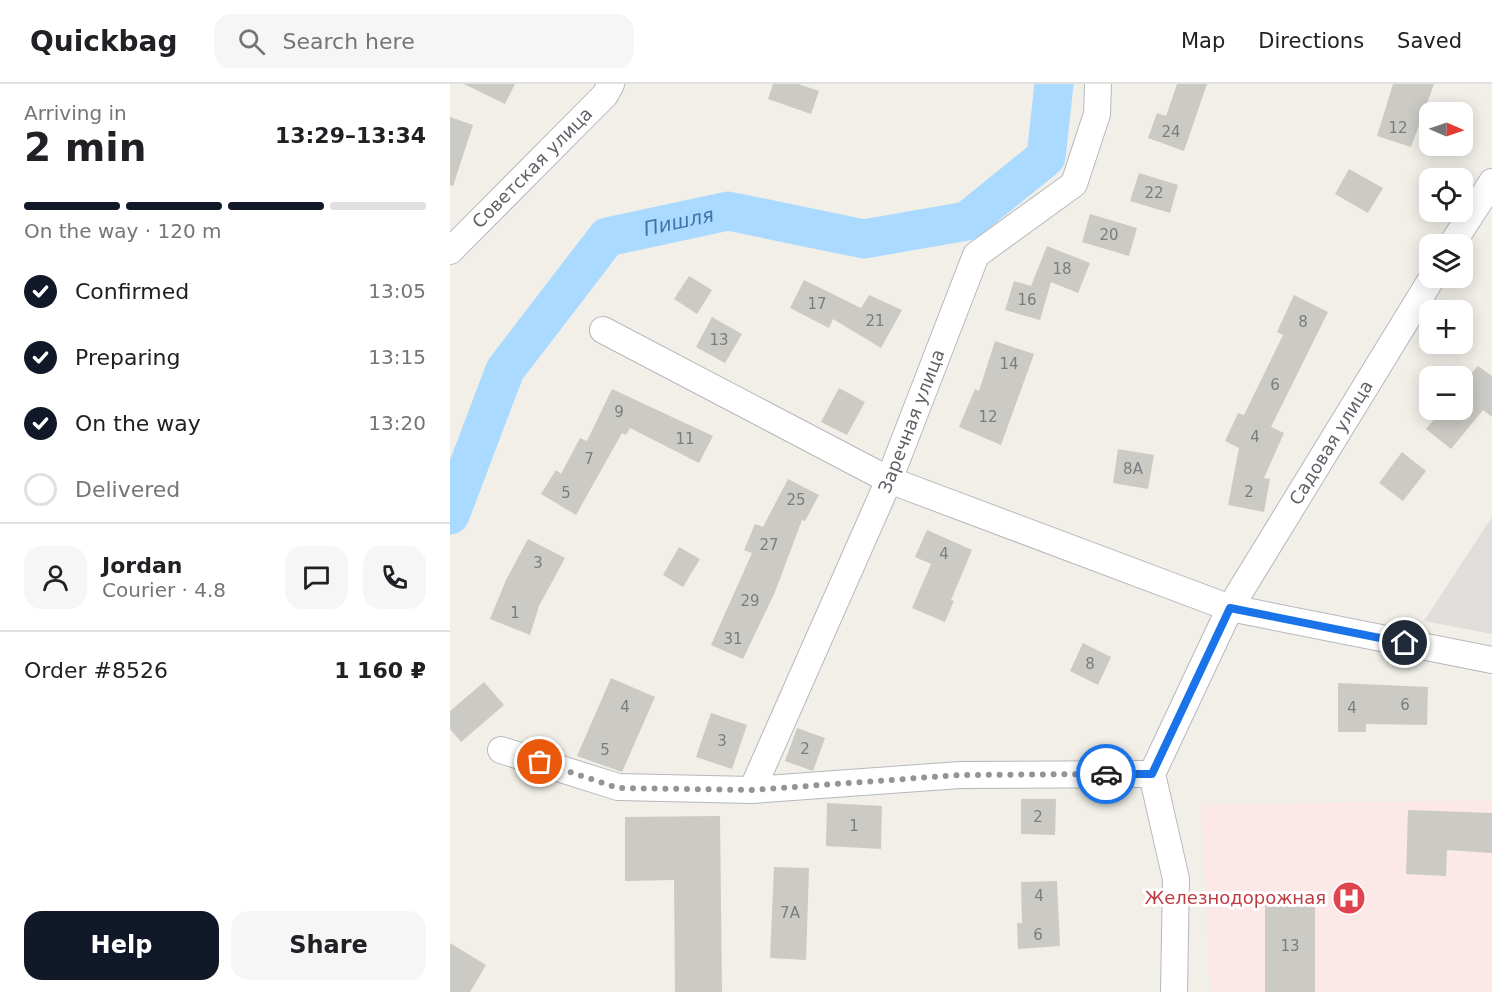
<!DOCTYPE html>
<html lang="en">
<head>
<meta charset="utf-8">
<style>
	:root { --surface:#fff; --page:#f6f6f6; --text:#202124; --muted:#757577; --line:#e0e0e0; --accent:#111827 }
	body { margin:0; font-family:"DejaVu Sans",sans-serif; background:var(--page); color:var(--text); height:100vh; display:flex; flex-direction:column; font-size:22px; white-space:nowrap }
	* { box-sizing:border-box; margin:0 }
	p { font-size:20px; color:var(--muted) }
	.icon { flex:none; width:33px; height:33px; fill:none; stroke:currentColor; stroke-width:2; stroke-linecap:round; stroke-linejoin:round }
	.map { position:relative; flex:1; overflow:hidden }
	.panel { display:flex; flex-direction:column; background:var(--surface); width:450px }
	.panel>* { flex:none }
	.needle { width:39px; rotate:92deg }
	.buttons { position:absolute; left:969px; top:18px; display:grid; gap:12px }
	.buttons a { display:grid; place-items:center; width:54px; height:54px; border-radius:12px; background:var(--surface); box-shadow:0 3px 15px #0003; font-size:30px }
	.pin { position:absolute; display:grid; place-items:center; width:51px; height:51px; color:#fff; margin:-26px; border:3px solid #fff; border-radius:50%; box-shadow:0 2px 6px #0007 }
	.courier { position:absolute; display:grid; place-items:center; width:60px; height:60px; margin:-30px; border:4px solid #1a73e8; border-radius:50%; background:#fff; color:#222; box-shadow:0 2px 8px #0007 }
	.overview em { font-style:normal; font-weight:700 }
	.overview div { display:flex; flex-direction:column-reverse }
	.overview { display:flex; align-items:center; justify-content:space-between; height:102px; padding:0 24px }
	h1 { font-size:39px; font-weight:700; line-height:45px }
	.bar { display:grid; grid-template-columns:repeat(4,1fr); gap:9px 6px; align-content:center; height:72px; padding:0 24px }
	.bar i { height:8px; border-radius:4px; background:var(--line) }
	.bar .active { background:var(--accent) }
	.bar p { grid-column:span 4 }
	.line { display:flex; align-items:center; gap:15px; padding:0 24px; border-top:2px solid var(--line) }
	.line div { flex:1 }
	.round { display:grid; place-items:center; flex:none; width:63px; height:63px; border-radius:18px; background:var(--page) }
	ol { padding:0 24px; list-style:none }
	li { display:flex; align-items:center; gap:18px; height:66px }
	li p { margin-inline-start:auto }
	li .icon { padding:6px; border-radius:50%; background:var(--accent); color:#fff; stroke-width:4 }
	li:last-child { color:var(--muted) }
	li i { width:33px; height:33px; border:3px solid var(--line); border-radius:50% }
	.button { display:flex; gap:12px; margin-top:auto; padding:12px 24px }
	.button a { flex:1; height:69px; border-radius:18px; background:var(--accent); color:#fff; font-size:24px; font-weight:700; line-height:69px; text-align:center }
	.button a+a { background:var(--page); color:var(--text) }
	header { display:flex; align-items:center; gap:36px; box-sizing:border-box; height:84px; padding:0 30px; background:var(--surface); border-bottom:2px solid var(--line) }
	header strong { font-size:28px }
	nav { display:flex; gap:33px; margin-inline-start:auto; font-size:21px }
	.search { width:420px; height:54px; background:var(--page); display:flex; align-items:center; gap:15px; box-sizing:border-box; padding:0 21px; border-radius:18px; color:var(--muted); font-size:22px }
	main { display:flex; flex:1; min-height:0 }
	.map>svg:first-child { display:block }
	.industrial { fill:#e0deda }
	.medical { fill:#fce8e6 }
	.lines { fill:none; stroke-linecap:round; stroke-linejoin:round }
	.river { stroke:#aadaff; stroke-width:39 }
	.building { fill:#cccac5 }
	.minor-casing { stroke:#b5b8bc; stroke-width:28 }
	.minor { stroke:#fff; stroke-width:26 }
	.done { stroke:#929495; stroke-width:6; stroke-dasharray:0 10.8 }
	.route { stroke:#1a73e8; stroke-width:8 }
	.labels { text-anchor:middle; stroke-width:6; stroke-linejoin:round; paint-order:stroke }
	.number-label { font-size:15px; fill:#7a7d7f }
	.street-label { font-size:18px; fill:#5f6368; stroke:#fff }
	.health-label { font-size:18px; fill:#be3a42; stroke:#fff; text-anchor:end }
	.water-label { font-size:20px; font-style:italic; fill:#4174aa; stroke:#fff }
</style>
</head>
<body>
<header>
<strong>Quickbag</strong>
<div class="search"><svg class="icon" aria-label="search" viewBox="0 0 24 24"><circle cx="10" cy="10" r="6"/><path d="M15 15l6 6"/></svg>Search here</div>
<nav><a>Map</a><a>Directions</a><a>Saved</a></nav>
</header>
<main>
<section class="panel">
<div class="overview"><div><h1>2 min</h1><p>Arriving in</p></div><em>13:29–13:34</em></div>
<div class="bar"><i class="active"></i><i class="active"></i><i class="active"></i><i></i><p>On the way · 120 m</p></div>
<ol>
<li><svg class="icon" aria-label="check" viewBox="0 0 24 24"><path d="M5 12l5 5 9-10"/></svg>Confirmed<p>13:05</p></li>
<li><svg class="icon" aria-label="check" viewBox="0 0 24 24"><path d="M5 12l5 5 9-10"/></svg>Preparing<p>13:15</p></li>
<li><svg class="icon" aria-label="check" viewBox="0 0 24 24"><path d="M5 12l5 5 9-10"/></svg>On the way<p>13:20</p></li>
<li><i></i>Delivered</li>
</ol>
<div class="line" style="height:108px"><a class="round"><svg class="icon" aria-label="person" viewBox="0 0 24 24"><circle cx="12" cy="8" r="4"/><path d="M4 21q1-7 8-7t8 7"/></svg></a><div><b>Jordan</b><p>Courier · 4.8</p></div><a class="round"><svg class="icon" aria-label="chat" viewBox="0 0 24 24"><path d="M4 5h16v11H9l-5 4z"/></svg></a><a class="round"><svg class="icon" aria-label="phone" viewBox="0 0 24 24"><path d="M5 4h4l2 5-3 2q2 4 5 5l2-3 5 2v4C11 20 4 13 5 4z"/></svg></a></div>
<div class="line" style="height:78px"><div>Order #8526</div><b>1 160 ₽</b></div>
<div class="button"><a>Help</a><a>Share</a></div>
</section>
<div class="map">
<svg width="1042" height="908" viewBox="0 0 1042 908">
	<rect width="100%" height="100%" fill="#f1efe8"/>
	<path class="industrial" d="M 1042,433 L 1042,550 L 974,537 Z"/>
	<path class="medical" d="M 1042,716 L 1042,908 L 761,908 L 751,721 Z"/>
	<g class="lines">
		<path class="river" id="s1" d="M 0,431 L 55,286 L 157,153 L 278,127 L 414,155 L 517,137 L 596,73 L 604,0"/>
	</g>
	<g class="building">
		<path d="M 14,0 L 65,0 L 55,20 Z"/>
		<path d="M 323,0 L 348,0 L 369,7 L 361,30 L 318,15 Z"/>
		<path d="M 727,0 L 757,0 L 734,67 L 698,54 L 707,29 L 716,32 Z"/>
		<path d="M 943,0 L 984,0 L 961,63 L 927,52 Z"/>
		<path d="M 0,33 L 23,41 L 3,102 L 0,101 Z"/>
		<path d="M 899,85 L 933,104 L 918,129 L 885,110 Z"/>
		<path d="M 689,89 L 728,101 L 720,129 L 680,117 Z"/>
		<path d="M 640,130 L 687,144 L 679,172 L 632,158 Z"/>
		<path d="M 597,162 L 640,179 L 628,209 L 601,198 L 590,236 L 555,226 L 564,197 L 581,202 Z"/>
		<path d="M 239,192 L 262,206 L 247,230 L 224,215 Z"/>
		<path d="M 354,196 L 411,224 L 419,211 L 452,226 L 431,264 L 383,235 L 379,244 L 340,224 Z"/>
		<path d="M 844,211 L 878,228 L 821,343 L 834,349 L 814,394 L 820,395 L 814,428 L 778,421 L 789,364 L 775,357 L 788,329 L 794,331 L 833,251 L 827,248 Z"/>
		<path d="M 262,233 L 292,250 L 275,279 L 246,263 Z"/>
		<path d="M 545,257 L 584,270 L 551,361 L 509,343 L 525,305 L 529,307 Z"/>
		<path d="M 1028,282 L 1042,292 L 1042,333 L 1033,326 L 1001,365 L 976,345 L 992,326 L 1012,326 L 1012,300 Z"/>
		<path d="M 389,304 L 415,318 L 397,351 L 371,338 Z"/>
		<path d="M 162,305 L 263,352 L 249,379 L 180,344 L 176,351 L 172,349 L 126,431 L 91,410 L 106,386 L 111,390 L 130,354 L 137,357 Z"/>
		<path d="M 668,365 L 704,371 L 698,405 L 663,399 Z"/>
		<path d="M 952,368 L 976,387 L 953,417 L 929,399 Z"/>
		<path d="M 338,395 L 369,411 L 355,437 L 352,436 L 325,508 L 293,575 L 261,561 L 302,469 L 294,466 L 305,440 L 313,443 Z"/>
		<path d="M 477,446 L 522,466 L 501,516 L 504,517 L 495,538 L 462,524 L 481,480 L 465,473 Z"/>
		<path d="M 78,455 L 115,474 L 89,522 L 80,551 L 40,535 L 56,496 Z"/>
		<path d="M 229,463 L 250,475 L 233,503 L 213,491 Z"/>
		<path d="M 633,559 L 661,573 L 648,601 L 620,587 Z"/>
		<path d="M 161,594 L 205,613 L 172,688 L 127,672 Z"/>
		<path d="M 34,598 L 54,621 L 11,658 L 0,645 L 0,627 Z"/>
		<path d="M 888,599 L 978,603 L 977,641 L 916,640 L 916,648 L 888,648 Z"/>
		<path d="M 261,629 L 297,641 L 282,685 L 246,673 Z"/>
		<path d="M 347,644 L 375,654 L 363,687 L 335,677 Z"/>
		<path d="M 571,715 L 606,715 L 605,751 L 571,750 Z"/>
		<path d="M 377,719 L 432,722 L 431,765 L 376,762 Z"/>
		<path d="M 958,726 L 1042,729 L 1042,769 L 997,766 L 996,792 L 956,790 Z"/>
		<path d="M 270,732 L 272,908 L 225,908 L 224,796 L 175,797 L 175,733 Z"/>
		<path d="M 324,783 L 359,784 L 356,876 L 320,874 Z"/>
		<path d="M 607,797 L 610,862 L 568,865 L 567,839 L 572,839 L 571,798 Z"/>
		<rect x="815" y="815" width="50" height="93"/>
		<path d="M 0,859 L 36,881 L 20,908 L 0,908 Z"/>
	</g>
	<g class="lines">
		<g class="minor-casing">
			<g id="minor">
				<path d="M 1002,160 L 1042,98"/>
				<path id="s2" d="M 0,167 L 155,11 L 161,0"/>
				<path d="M 153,246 L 439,396 L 780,524 L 1042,576"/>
				<path d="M 51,666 L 168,703 L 302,706 L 510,691 L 702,690"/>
				<path id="s3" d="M 302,706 L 439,396 L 526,171 L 624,100 L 647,30 L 648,0"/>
				<path id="s4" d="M 724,908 L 726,795 L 702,690 L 780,524 L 982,194"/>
			</g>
		</g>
		<use href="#minor" class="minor"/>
	</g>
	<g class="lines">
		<path class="done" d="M 90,678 L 168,704 L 302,706 L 510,691 L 656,690"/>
		<path class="route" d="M 656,690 L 702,690 L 780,524 L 955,559"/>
	</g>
	<defs>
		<g id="hospital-disc" transform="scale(1.725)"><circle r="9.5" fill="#e0444e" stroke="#fff"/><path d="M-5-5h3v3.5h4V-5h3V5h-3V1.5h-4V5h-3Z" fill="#fff"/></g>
	</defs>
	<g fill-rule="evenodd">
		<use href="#hospital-disc" x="899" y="814"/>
	</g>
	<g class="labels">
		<g class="number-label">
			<text x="948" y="49">12</text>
			<text x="721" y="53">24</text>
			<text x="704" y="114">22</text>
			<text x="659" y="156">20</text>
			<text x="612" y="190">18</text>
			<text x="577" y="221">16</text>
			<text x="367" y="225">17</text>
			<text x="425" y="242">21</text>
			<text x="853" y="243">8</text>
			<text x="269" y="261">13</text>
			<text x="559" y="285">14</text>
			<text x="825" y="306">6</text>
			<text x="169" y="333">9</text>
			<text x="538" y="338">12</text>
			<text x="805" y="358">4</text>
			<text x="235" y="360">11</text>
			<text x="139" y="380">7</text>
			<text x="683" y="390">8А</text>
			<text x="799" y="413">2</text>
			<text x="116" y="414">5</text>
			<text x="346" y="421">25</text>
			<text x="319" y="466">27</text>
			<text x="494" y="475">4</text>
			<text x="88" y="484">3</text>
			<text x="300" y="522">29</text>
			<text x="65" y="534">1</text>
			<text x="283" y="560">31</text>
			<text x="640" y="585">8</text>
			<text x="955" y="626">6</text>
			<text x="175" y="628">4</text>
			<text x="902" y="629">4</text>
			<text x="272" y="662">3</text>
			<text x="355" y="670">2</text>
			<text x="155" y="671">5</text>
			<text x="588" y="738">2</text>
			<text x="404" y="747">1</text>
			<text x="589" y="817">4</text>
			<text x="340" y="834">7А</text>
			<text x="588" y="856">6</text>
			<text x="840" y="867">13</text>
		</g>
		<g class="street-label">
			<text dy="6" stroke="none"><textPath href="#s2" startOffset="117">Советская улица</textPath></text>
			<text dy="6" stroke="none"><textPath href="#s3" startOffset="402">Заречная улица</textPath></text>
			<text dy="6" stroke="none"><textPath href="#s4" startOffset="598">Садовая улица</textPath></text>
		</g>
		<g class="health-label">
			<text x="876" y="820">Железнодорожная</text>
		</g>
		<g class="water-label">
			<text dy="7" stroke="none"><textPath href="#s1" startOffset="396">Пишля</textPath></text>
		</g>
	</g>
</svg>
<div class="buttons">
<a><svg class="needle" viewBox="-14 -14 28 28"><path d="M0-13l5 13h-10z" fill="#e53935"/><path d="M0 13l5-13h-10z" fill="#757577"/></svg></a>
<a><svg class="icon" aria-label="locate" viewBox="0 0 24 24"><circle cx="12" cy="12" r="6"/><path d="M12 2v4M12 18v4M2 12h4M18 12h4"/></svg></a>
<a><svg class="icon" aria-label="layers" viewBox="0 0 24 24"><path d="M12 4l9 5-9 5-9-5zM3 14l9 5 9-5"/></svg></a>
<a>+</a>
<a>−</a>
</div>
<div class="pin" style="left:90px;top:678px;background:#ea580c"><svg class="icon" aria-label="bag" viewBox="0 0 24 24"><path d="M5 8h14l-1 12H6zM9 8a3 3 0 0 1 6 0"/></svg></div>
<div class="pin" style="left:955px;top:559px;background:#1f2937"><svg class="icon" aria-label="home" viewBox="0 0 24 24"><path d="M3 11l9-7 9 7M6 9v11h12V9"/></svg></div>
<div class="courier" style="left:656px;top:690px"><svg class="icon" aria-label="car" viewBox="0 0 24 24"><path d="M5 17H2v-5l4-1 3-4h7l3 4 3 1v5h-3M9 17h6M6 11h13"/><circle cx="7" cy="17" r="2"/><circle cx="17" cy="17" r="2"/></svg></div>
</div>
</main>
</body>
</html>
